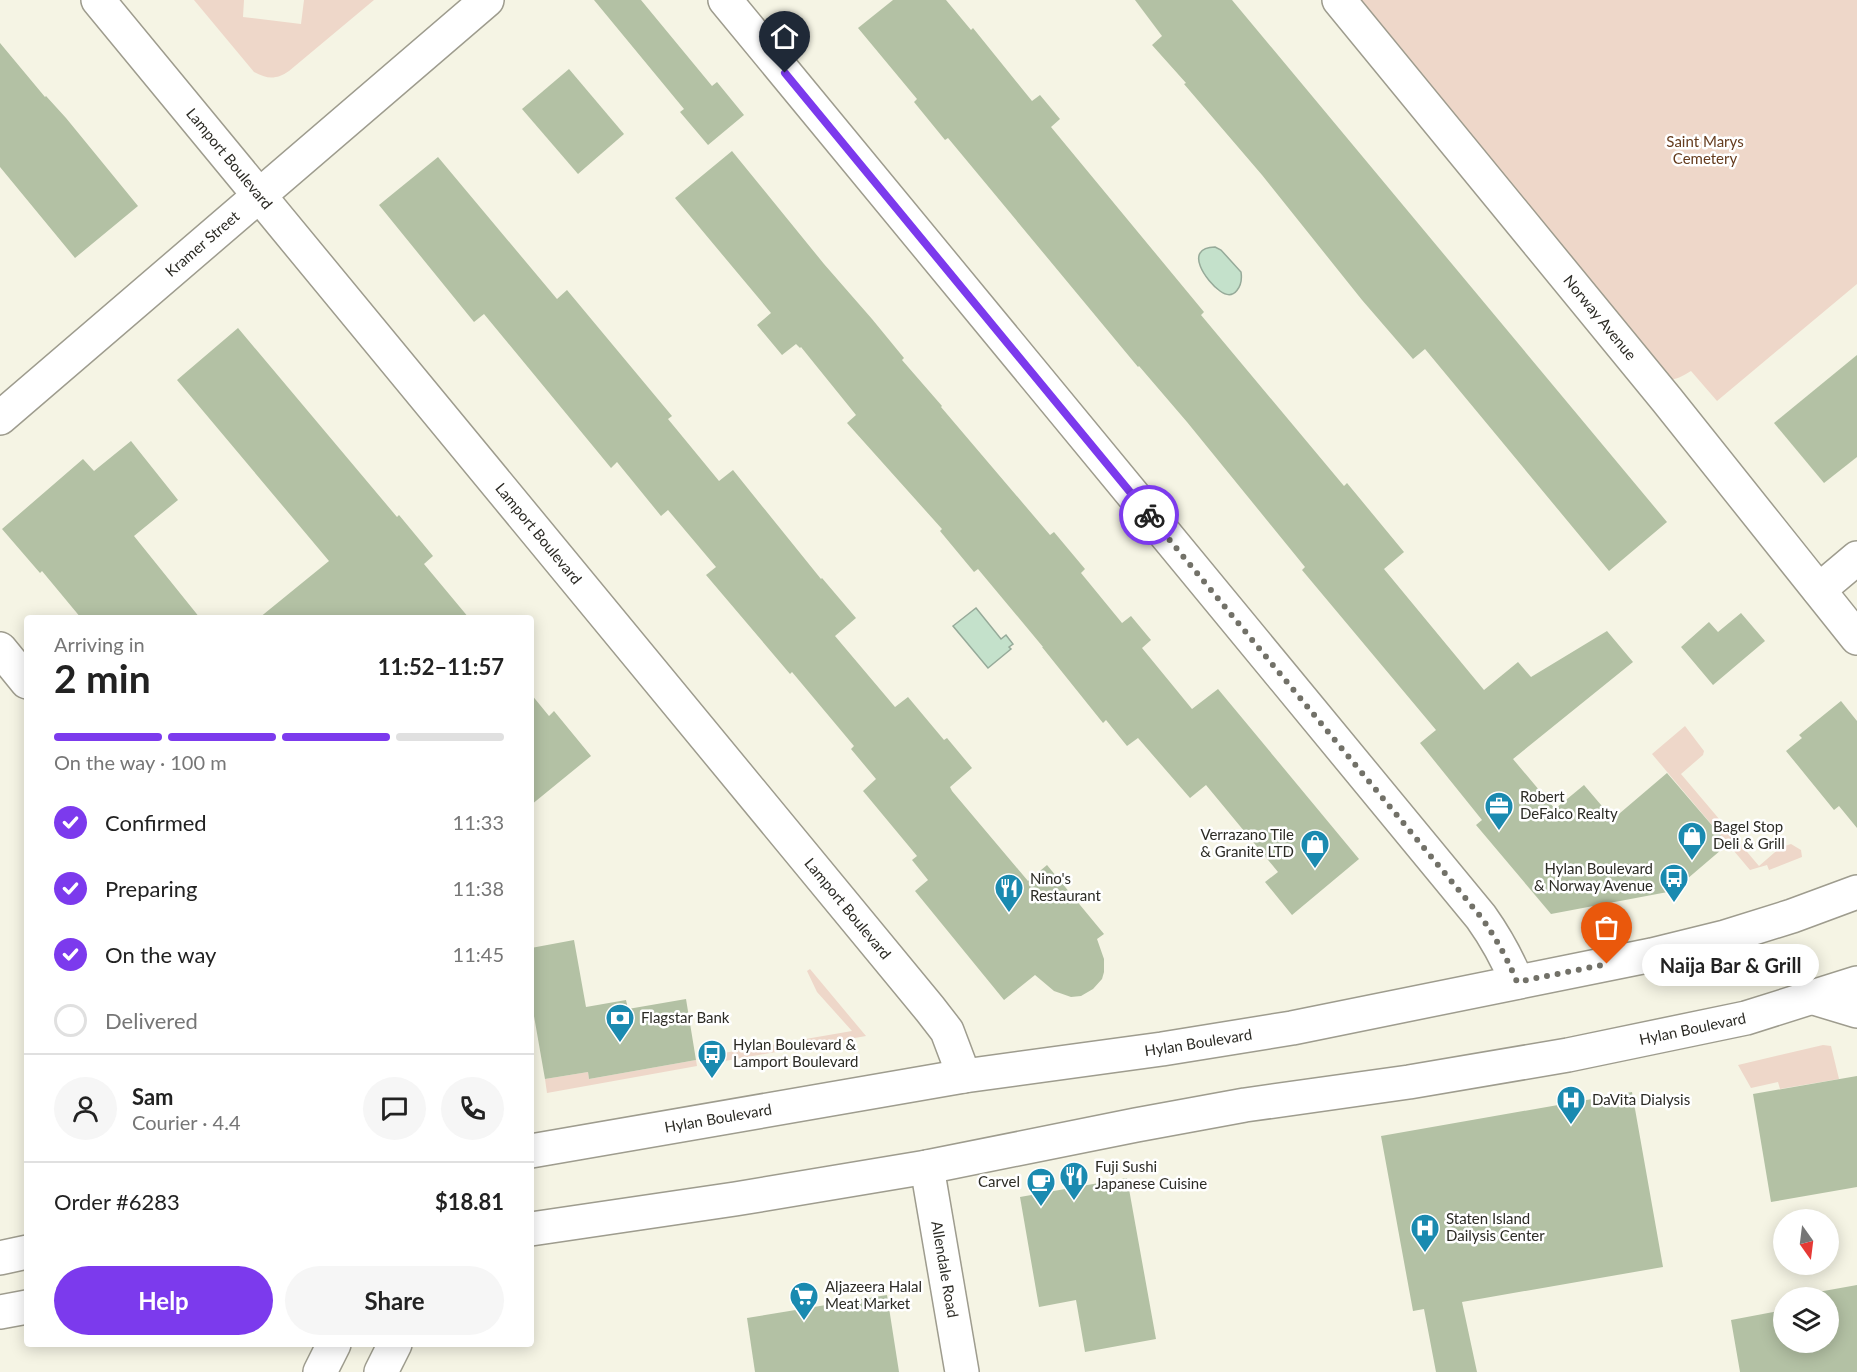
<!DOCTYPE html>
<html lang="en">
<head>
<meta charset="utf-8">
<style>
	:root { --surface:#fff; --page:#f6f6f6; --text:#222; --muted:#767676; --line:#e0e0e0; --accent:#7c3aed }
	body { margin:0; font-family:Lato,sans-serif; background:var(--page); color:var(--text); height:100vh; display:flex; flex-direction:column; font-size:22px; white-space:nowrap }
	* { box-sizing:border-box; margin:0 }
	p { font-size:20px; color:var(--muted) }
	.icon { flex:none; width:33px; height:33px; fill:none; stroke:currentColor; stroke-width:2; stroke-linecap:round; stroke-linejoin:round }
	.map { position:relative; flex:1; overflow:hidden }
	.panel { position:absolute; left:24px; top:615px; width:510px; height:732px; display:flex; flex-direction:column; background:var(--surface); border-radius:6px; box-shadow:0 3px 15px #0003 }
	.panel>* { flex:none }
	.needle { width:39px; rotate:166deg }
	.fabs { position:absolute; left:1773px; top:1209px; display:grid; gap:12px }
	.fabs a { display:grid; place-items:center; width:66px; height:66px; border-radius:50%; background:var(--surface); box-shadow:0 3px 15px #0003; font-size:30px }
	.pin { position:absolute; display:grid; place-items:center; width:51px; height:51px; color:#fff; margin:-62px -26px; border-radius:50% 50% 50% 0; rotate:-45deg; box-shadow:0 0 6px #0007 }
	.pin .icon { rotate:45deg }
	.courier { position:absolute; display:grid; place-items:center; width:60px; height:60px; margin:-30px; border:4px solid #7c3aed; border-radius:50%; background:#fff; color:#222; box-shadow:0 2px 8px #0007 }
	.bubble { position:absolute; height:42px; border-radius:21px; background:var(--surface); box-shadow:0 3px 15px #0003; font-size:20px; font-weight:700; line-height:42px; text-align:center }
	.headline em { font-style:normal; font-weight:700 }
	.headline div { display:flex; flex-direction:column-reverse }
	.headline { display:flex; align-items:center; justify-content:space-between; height:102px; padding:0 30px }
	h1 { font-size:39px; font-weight:700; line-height:45px }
	.bar { display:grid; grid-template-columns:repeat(4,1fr); gap:9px 6px; align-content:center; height:72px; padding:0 30px }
	.bar i { height:8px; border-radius:4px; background:var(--line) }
	.bar .selected { background:var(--accent) }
	.bar p { grid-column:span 4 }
	.line { display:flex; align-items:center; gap:15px; padding:0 30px; border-top:2px solid var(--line) }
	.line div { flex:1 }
	.round { display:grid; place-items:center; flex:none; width:63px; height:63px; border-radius:32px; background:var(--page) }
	ol { padding:0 30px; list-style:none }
	li { display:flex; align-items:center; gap:18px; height:66px }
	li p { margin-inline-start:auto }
	li .icon { padding:6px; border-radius:50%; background:var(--accent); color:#fff; stroke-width:4 }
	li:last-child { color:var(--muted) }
	li i { width:33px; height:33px; border:3px solid var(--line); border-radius:50% }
	.button { display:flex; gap:12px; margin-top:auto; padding:12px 30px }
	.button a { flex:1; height:69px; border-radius:36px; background:var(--accent); color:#fff; font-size:24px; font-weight:700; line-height:69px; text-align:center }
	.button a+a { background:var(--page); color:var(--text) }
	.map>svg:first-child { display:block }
	.green { fill:#eed7c9 }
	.water { fill:#c4e1cb; stroke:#96aa99; stroke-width:1.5 }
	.building { fill:#b3c1a4 }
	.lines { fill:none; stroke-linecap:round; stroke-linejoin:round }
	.minor-casing { stroke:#9e9c8e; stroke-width:36 }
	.tertiary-casing { stroke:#9e9c8e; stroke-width:36 }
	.primary-casing { stroke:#9e9c8e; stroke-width:36 }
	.minor { stroke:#fff; stroke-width:33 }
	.tertiary { stroke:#fff; stroke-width:33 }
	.primary { stroke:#fff; stroke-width:33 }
	.done { stroke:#727168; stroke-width:6; stroke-dasharray:0 10.8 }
	.route { stroke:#7c3aed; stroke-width:8 }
	.labels { text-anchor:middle; stroke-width:5; stroke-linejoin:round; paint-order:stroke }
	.park-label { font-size:15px; fill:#653c1e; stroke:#fff }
	.street-label { font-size:15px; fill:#2c2b25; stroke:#fff }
	.poi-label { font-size:15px; fill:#2c2b25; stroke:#fff; text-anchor:start }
</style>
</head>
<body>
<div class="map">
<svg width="1857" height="1372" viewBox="0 0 1857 1372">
	<rect width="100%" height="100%" fill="#f5f4e4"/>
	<g class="green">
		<path d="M 194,0 L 244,0 L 243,17 L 301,24 L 304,0 L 374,0 L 289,71 C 276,80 267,79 254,72 Z"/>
		<path d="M 1349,0 L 1857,0 L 1857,284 L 1717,401 L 1691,371 C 1683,376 1676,380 1666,380 Z"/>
		<path d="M 1685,726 L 1704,751 L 1703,755 L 1681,774 L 1759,866 L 1781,847 L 1791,844 L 1801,850 L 1802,857 L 1769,870 L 1767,865 L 1750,870 L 1652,754 Z"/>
		<path d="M 810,969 L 866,1036 L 708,1064 L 706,1056 L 852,1031 L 817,992 L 807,971 Z"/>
		<path d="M 1823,1045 L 1831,1046 L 1839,1079 L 1780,1089 L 1778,1082 L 1751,1088 L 1738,1065 Z"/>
		<path d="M 696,1060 L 697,1066 L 547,1093 L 545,1079 L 588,1072 L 589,1079 Z"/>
	</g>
	<g class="water">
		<path d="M 1215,247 L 1221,250 L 1241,272 C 1243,285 1235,302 1220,291 C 1207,282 1182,248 1215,247 Z"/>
		<path d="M 976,608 L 1001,639 L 1006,635 L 1013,644 L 1009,647 L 1011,649 L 988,668 L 953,626 Z"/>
	</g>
	<g class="building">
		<path d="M 594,0 L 641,0 L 712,86 L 717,82 L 744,115 L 708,145 L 680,112 L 684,109 Z"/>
		<path d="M 893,0 L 946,0 L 971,30 L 973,28 L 1032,101 L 1040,95 L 1060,119 L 1051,127 L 1204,312 L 1201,315 L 1298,431 L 1344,486 L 1347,483 L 1404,552 L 1384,569 L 1484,690 L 1518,662 L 1531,677 L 1607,631 L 1633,662 L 1513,759 L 1555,809 L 1584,785 L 1613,819 L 1667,773 L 1728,844 L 1673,891 L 1551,914 L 1476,825 L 1482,820 L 1420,743 L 1436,730 L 1302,570 L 1305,567 L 1187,422 L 1139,366 L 1138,367 L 948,138 L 945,140 L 914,102 L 917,99 L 858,28 Z"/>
		<path d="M 1135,0 L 1232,0 L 1667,522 L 1609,571 L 1425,349 L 1413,359 L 1362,300 L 1262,175 L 1184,84 L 1186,83 L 1152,45 L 1162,36 Z"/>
		<path d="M 0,43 L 45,97 L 46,96 L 66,118 L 138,206 L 75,258 L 0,167 Z"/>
		<path d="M 569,69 L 624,134 L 578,174 L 522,109 Z"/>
		<path d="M 732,151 L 824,264 L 872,319 L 904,358 L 902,360 L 942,406 L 941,407 L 1050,535 L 1054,532 L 1085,569 L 1081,573 L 1122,623 L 1131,616 L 1151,640 L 1142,648 L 1192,709 L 1218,689 L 1359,859 L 1292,915 L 1265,882 L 1278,872 L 1206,785 L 1190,798 L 1138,738 L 1127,746 L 1106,720 L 1103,723 L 1042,647 L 1043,647 L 978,569 L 974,572 L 940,531 L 942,529 L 847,423 L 856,415 L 801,347 L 800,348 L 796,344 L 782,355 L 757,325 L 771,313 L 675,198 Z"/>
		<path d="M 438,157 L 557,299 L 567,290 L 672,416 L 668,419 L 719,481 L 733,470 L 821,579 L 822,578 L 856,618 L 835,636 L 895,707 L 908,697 L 944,740 L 947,738 L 972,768 L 950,787 L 952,791 L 1028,881 L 1047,865 L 1104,934 L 1097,939 L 1104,959 L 1104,972 L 1102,979 L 1093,989 L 1081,996 L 1071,997 L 1054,991 L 1035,975 L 1004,1000 L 915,891 L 928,880 L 912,860 L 917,856 L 863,791 L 876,779 L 851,749 L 854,746 L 792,672 L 790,674 L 706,575 L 716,567 L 668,510 L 661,516 L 617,462 L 611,468 L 484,314 L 474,322 L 379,205 Z"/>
		<path d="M 238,328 L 397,517 L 399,515 L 433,556 L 424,564 L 469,618 L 259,618 L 329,561 L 177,380 Z"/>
		<path d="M 1857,355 L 1857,457 L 1824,483 L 1774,423 Z"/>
		<path d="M 131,441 L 178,500 L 134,536 L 200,618 L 81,618 L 42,571 L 40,573 L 2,529 L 83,459 L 94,471 Z"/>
		<path d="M 1741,613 L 1765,641 L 1713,685 L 1681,647 L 1709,622 L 1718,632 Z"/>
		<path d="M 531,694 L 549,716 L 554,711 L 591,756 L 531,805 Z"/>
		<path d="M 1841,701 L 1857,721 L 1857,828 L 1839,806 L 1834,810 L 1786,751 L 1802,738 L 1799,735 Z"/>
		<path d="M 574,940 L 586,1007 L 626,1000 L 628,1009 L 686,999 L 696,1060 L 589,1079 L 588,1072 L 545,1079 L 531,999 L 531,948 Z"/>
		<path d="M 1857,1076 L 1857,1187 L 1771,1202 L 1753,1094 Z"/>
		<path d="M 1632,1092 L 1663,1267 L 1462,1302 L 1477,1372 L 1436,1372 L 1424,1309 L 1413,1311 L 1381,1136 Z"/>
		<path d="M 1127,1178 L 1156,1339 L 1085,1352 L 1076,1300 L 1039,1307 L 1020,1197 Z"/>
		<path d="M 1857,1285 L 1857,1372 L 1740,1372 L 1731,1320 L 1784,1310 L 1784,1342 L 1828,1342 L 1828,1298 L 1807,1298 L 1807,1294 Z"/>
		<path d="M 887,1295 L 899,1372 L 755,1372 L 747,1318 Z"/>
	</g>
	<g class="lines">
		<g class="minor-casing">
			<g id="minor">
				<path id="s1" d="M 98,0 L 930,1009 L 947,1031 L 964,1076"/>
				<path d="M 725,0 L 1481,917 C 1496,938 1507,958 1517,982"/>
				<path id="s2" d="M 1339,0 L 1667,400 L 1857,638"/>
				<path id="s3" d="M 0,418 L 487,0"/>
				<path d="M 1819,590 L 1857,558"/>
				<path d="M 0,649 L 27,682"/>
				<path id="s4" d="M 927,1167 L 962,1372"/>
			</g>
		</g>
		<g class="tertiary-casing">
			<g id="tertiary">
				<path d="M 0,1258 L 27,1252"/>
				<path d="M 0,1312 L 27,1307"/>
			</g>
		</g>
		<g class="primary-casing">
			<g id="primary">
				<path d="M 1814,998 L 1857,1011"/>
				<path id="s5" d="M 531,1151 L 964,1076 L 1162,1049 L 1292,1028 L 1652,955 L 1725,937 L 1792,916 L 1857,892"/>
				<path id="s6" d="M 531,1229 L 735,1199 L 927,1167 L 1136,1125 L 1245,1105 L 1409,1082 L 1568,1055 L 1746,1018 L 1857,983"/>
				<path d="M 320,1372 L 334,1344"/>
				<path d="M 381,1372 L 395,1344"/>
			</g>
		</g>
		<use href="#minor" class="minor"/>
		<use href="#tertiary" class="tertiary"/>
		<use href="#primary" class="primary"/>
	</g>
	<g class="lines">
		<path class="done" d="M 1149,515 L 1481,917 C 1496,938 1507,958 1517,982 L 1607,964"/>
		<path class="route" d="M 785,73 L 1149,515"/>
	</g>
	<defs>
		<g id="office-pin" transform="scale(1.5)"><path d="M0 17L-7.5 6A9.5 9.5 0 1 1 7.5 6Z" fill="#1a8ab0" stroke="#fff"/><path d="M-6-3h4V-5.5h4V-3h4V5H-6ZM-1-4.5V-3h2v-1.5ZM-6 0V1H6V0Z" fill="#fff"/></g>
		<g id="shop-pin" transform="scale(1.5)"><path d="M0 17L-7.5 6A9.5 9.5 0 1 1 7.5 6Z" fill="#1a8ab0" stroke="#fff"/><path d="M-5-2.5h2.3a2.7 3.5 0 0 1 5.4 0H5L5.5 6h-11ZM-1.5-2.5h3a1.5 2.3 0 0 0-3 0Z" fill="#fff"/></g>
		<g id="bus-pin" transform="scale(1.5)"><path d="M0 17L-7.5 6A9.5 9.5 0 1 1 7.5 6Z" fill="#1a8ab0" stroke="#fff"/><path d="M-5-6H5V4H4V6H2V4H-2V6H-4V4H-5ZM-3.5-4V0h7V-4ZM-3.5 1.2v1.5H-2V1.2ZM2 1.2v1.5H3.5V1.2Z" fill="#fff"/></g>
		<g id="restaurant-pin" transform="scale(1.5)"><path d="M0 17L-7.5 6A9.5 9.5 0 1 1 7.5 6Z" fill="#1a8ab0" stroke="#fff"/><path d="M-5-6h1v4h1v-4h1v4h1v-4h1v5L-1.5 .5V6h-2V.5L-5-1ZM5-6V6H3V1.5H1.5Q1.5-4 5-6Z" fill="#fff"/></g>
		<g id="bank-pin" transform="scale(1.5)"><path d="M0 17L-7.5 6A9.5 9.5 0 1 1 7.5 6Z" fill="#1a8ab0" stroke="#fff"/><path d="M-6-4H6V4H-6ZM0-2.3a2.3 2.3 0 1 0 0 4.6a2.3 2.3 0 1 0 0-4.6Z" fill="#fff"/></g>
		<g id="hospital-pin" transform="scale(1.5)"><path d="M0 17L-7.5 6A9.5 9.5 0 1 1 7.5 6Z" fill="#1a8ab0" stroke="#fff"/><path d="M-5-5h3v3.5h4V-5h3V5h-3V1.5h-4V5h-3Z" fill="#fff"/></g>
		<g id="cafe-pin" transform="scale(1.5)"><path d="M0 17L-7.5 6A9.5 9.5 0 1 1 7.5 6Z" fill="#1a8ab0" stroke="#fff"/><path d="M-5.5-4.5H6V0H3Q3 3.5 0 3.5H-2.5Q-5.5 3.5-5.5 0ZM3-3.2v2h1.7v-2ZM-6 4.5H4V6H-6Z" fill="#fff"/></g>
		<g id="supermarket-pin" transform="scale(1.5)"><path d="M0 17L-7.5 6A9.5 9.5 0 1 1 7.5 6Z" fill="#1a8ab0" stroke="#fff"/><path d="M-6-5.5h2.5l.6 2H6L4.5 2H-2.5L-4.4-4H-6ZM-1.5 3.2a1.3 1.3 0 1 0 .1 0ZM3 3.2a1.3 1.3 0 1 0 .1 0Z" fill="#fff"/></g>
	</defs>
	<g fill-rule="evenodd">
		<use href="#office-pin" x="1499" y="806"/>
		<use href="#shop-pin" x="1692" y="836"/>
		<use href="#shop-pin" x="1315" y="844"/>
		<use href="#bus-pin" x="1674" y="878"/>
		<use href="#restaurant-pin" x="1009" y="888"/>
		<use href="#bank-pin" x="620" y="1018"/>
		<use href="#bus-pin" x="712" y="1054"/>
		<use href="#hospital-pin" x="1571" y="1100"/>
		<use href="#restaurant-pin" x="1074" y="1176"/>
		<use href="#cafe-pin" x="1041" y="1182"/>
		<use href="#hospital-pin" x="1425" y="1228"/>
		<use href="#supermarket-pin" x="804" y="1296"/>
	</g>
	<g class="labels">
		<g class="park-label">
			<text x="1705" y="147">Saint Marys<tspan x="1705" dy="17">Cemetery</tspan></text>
		</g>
		<g class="street-label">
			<text dy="5" stroke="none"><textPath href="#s1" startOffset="206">Lamport Boulevard</textPath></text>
			<text dy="5" stroke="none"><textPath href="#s3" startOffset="267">Kramer Street</textPath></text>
			<text dy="5" stroke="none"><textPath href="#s2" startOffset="411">Norway Avenue</textPath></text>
			<text dy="5" stroke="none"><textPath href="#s1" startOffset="692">Lamport Boulevard</textPath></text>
			<text dy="5" stroke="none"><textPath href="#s1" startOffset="1178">Lamport Boulevard</textPath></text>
			<text dy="5" stroke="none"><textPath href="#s6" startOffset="1179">Hylan Boulevard</textPath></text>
			<text dy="5" stroke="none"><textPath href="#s5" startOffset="676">Hylan Boulevard</textPath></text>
			<text dy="5" stroke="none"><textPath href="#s5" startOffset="190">Hylan Boulevard</textPath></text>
			<text dy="5" stroke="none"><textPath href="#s4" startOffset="104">Allendale Road</textPath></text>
		</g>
		<g class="poi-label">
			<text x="1520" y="802">Robert<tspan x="1520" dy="17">DeFalco Realty</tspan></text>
			<text x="1713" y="832">Bagel Stop<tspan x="1713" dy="17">Deli &amp; Grill</tspan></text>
			<text x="1294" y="840" text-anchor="end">Verrazano Tile<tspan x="1294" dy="17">&amp; Granite LTD</tspan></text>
			<text x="1653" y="874" text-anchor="end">Hylan Boulevard<tspan x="1653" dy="17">&amp; Norway Avenue</tspan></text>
			<text x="1030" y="884">Nino's<tspan x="1030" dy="17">Restaurant</tspan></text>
			<text x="641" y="1023">Flagstar Bank</text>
			<text x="733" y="1050">Hylan Boulevard &amp;<tspan x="733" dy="17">Lamport Boulevard</tspan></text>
			<text x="1592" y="1105">DaVita Dialysis</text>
			<text x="1095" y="1172">Fuji Sushi<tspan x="1095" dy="17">Japanese Cuisine</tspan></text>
			<text x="1020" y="1187" text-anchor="end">Carvel</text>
			<text x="1446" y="1224">Staten Island<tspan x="1446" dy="17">Dailysis Center</tspan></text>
			<text x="825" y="1292">Aljazeera Halal<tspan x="825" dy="17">Meat Market</tspan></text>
		</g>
	</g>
</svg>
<div class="fabs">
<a><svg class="needle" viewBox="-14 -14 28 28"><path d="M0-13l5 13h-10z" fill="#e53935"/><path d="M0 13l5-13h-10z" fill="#767676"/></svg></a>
<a><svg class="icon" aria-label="layers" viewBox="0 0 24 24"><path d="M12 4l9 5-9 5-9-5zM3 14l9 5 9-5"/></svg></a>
</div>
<div class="pin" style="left:1607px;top:964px;background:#ea580c"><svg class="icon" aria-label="bag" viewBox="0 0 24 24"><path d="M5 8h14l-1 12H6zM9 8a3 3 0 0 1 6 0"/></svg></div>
<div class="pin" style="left:785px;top:73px;background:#1f2937"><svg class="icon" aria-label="home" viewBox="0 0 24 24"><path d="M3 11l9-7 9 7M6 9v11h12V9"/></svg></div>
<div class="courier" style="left:1149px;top:515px"><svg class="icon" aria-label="bike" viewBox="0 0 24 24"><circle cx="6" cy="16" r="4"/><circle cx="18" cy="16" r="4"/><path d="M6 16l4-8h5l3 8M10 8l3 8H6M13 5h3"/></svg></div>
<div class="bubble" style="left:1642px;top:944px;width:177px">Naija Bar &amp; Grill</div>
<section class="panel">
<div class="headline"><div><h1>2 min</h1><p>Arriving in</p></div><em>11:52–11:57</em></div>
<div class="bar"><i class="selected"></i><i class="selected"></i><i class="selected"></i><i></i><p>On the way · 100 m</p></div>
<ol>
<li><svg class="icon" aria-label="check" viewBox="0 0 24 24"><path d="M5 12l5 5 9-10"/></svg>Confirmed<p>11:33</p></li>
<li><svg class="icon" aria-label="check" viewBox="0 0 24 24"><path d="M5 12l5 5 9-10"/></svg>Preparing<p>11:38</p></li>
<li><svg class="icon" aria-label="check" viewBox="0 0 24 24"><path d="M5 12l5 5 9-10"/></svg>On the way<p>11:45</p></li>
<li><i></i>Delivered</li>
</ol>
<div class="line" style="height:108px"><a class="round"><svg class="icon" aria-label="person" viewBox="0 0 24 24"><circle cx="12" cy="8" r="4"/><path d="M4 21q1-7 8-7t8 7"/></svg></a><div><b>Sam</b><p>Courier · 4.4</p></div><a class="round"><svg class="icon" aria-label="chat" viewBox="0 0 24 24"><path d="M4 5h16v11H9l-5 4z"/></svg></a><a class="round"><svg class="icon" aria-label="phone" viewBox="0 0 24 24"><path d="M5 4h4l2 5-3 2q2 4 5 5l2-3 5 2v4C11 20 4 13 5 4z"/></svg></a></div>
<div class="line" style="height:78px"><div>Order #6283</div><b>$18.81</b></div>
<div class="button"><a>Help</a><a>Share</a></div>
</section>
</div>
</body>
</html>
